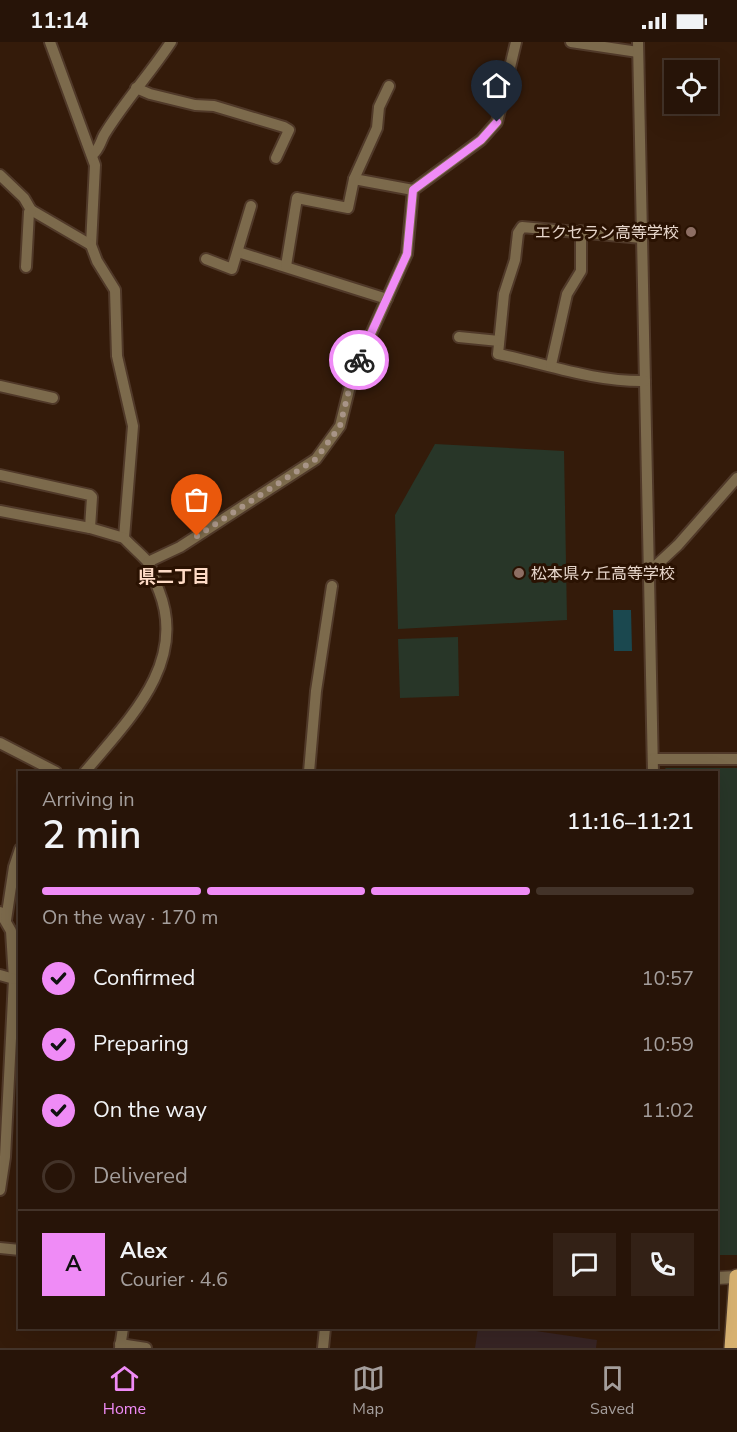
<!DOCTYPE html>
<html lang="en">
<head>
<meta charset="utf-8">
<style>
	:root { --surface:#271408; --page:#332116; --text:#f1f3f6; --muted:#a49e9c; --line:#433329; --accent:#ef8bf6 }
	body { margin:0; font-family:"Nunito Sans","Noto Sans JP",sans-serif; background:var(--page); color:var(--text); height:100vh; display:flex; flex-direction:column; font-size:22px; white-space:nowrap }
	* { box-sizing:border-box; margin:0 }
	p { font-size:20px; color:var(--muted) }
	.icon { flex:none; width:33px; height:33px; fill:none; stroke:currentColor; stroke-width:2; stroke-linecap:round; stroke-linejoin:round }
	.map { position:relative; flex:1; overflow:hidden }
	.drawer { position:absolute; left:18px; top:729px; width:700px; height:558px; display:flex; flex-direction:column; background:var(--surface); border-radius:0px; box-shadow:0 6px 24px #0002,0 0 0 2px var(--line) }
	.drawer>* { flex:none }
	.fabs { position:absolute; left:664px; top:18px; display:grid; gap:12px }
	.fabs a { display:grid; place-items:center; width:54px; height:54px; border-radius:0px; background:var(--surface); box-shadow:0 6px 24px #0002,0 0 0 2px var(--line); font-size:30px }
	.pin { position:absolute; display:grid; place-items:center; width:51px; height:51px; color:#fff; margin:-62px -26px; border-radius:50% 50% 50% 0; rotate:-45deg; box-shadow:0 0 6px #0007 }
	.pin .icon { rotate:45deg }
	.courier { position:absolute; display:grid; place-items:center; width:60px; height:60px; margin:-30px; border:4px solid #ef8bf6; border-radius:50%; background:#fff; color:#222; box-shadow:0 2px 8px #0007 }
	.overview em { font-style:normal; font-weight:600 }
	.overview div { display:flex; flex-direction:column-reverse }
	.overview { display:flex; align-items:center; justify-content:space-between; height:102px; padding:0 24px }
	h1 { font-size:39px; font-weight:600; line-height:45px }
	.bar { display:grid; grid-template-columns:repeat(4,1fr); gap:9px 6px; align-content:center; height:72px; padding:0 24px }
	.bar i { height:8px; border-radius:4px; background:var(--line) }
	.bar .selected { background:var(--accent) }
	.bar p { grid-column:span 4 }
	.line { display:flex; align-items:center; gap:15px; padding:0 24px; border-top:2px solid var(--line) }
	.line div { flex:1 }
	.round { display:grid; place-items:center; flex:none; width:63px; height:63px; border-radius:0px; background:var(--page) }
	ol { padding:0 24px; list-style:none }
	li { display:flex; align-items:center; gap:18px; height:66px }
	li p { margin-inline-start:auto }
	li .icon { padding:6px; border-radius:50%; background:var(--accent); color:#111; stroke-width:4 }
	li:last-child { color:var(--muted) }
	li i { width:33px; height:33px; border:3px solid var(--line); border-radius:50% }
	.status { display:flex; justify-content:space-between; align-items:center; height:42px; padding:0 30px; background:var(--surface); direction:ltr }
	.status svg { height:16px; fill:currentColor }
	.menu { display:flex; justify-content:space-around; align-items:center; height:84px; border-top:2px solid var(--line); background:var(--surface); font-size:16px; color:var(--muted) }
	.menu a { display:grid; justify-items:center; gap:3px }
	.menu .selected { color:var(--accent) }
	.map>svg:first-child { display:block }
	.commercial { fill:#372424 }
	.green { fill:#283628 }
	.water { fill:#1b484f }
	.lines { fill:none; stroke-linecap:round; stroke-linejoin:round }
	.minor-casing { stroke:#503929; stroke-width:14 }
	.tertiary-casing { stroke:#503929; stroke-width:15 }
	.primary-casing { stroke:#503929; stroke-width:18 }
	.minor { stroke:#7c6a4c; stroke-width:10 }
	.tertiary { stroke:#7c6a4c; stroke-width:12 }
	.primary { stroke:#d8b271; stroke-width:15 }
	.done { stroke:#a89487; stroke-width:6; stroke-dasharray:0 10.8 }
	.route { stroke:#ef8bf6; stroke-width:8 }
	.education-dot { fill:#8d6e63; stroke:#2a1202; stroke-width:2 }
	.labels { text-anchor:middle; stroke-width:6; stroke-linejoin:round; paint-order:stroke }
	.poi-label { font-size:16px; fill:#e6d5ca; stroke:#2a1202; text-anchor:end }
	.neighbourhood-label { font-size:18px; font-weight:bold; fill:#fedbc6; stroke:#2a1202 }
</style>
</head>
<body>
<div class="status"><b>11:14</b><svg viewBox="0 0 49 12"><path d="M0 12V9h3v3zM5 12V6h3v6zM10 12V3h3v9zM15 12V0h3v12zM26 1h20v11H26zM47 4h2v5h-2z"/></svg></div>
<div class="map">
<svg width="737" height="1306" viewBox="0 0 737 1306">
	<rect width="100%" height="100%" fill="#341b0a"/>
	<path class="commercial" d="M 478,1286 L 536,1286 L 536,1289 L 597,1298 L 596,1306 L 475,1306 Z"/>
	<g class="green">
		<path d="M 435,402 L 564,409 L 567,578 L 398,587 L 395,473 Z"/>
		<path d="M 458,595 L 459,654 L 400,656 L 398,597 Z"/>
		<path d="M 666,726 L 737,726 L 737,1213 L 720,1213 L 720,1221 L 717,1221 L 717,730 L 661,730 Z"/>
	</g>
	<path class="water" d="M 613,568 L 631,568 L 632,609 L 614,609 Z"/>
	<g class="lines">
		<g class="minor-casing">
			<g id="minor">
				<path d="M 50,0 L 95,123 L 91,203 L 97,219 L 115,248 L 117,314 L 133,384 L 124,496 C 131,504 140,511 147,519 C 153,527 155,540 159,549 C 188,622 127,679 85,730"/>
				<path d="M 571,0 L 638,10"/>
				<path d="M 638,0 L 653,730"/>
				<path d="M 136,46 L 150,52 L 195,63 L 214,64 L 284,85 L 289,88 L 276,116"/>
				<path d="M 92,113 C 99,108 100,101 104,93 C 124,60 150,32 171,0"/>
				<path d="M 0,133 L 24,156 L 31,168 L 91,203"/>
				<path d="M 354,137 L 413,148"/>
				<path d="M 642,196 L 522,185 L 518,191 L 515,218 L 504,252 L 498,312 C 546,322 595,340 645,339"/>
				<path d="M 238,210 L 387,257"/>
				<path d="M 206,217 L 232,227 L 251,164"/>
				<path d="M 286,224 L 297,156 L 348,166 L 354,137 L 377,86 L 379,65 L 389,44"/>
				<path d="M 26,225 L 29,170 L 31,168"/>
				<path d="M 459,295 L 499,299"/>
				<path d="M 551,323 L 567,252 L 581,229 L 581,189"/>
				<path d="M 0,344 L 53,356"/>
				<path d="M 0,433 L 90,453 L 92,455 L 90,486"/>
				<path d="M 0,469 L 90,486 L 124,496"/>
				<path d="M 148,520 L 180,505 L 316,417 L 340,384 L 353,332 L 407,212 L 413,148 L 481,98 L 497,80 L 516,0"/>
				<path d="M 647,532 L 678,503 L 737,436"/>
				<path d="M 0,701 L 56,730"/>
				<path d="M 653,717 L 737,717"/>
				<path d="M 309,730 L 316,649 L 332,544"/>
				<path d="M 0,870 L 11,889 L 14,937 L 5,1115 L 0,1148"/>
				<path d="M 6,878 L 14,825 L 20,807"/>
				<path d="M 0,933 L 14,937"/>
				<path d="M 0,1206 L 20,1208"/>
				<path d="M 120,1302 L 146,1306"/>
				<path d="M 120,1306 L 123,1286"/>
				<path d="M 323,1306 L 325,1286"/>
			</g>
		</g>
		<g class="tertiary-casing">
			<path id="tertiary" d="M 717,1236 L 736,1235"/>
		</g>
		<g class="primary-casing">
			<path id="primary" d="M 732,1306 L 737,1235"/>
		</g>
		<use href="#minor" class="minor"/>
		<use href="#tertiary" class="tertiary"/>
		<use href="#primary" class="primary"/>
	</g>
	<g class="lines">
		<path class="done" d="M 197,494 L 316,417 L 340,384 L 353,332 L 359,318"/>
		<path class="route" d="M 359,318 L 407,212 L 413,148 L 481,98 L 497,80"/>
	</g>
	<g class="education-dot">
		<circle cx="691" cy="190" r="6"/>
		<circle cx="519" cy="531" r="6"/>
	</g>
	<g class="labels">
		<g class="poi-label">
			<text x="679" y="196">エクセラン高等学校</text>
			<text x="531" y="537" text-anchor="start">松本県ヶ丘高等学校</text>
		</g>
		<g class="neighbourhood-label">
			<text x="174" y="541">県二丁目</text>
		</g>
	</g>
</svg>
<div class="fabs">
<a><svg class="icon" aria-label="locate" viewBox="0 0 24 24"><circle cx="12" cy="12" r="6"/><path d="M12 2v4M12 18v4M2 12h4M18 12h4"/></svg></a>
</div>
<div class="pin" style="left:197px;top:494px;background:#ea580c"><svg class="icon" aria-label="bag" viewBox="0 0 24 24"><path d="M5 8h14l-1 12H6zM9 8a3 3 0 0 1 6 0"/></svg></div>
<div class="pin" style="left:497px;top:80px;background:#1f2937"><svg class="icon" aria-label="home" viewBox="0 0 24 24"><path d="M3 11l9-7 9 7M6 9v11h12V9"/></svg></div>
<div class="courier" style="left:359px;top:318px"><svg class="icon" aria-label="bike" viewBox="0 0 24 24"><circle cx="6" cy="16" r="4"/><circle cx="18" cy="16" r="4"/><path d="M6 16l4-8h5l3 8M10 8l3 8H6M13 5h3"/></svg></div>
<section class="drawer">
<div class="overview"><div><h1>2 min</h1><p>Arriving in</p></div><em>11:16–11:21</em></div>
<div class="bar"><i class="selected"></i><i class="selected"></i><i class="selected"></i><i></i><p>On the way · 170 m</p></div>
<ol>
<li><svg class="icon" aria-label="check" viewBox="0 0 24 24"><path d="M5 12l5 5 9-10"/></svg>Confirmed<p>10:57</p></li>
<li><svg class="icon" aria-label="check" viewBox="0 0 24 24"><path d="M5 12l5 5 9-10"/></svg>Preparing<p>10:59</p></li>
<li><svg class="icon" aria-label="check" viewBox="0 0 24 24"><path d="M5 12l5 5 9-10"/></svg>On the way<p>11:02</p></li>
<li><i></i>Delivered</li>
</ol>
<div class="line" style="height:108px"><b class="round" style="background:var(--accent);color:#111">A</b><div><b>Alex</b><p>Courier · 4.6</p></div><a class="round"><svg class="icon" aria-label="chat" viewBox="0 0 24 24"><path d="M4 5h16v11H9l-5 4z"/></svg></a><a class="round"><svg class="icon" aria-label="phone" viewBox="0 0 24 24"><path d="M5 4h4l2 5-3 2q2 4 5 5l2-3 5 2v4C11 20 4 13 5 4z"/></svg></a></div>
</section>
</div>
<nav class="menu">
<a class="selected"><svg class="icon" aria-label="home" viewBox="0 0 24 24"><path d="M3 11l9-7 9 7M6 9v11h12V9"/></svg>Home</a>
<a><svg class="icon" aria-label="map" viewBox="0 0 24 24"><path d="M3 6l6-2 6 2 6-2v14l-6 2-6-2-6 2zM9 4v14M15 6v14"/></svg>Map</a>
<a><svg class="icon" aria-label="saved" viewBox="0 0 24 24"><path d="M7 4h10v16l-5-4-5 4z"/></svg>Saved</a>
</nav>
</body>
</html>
